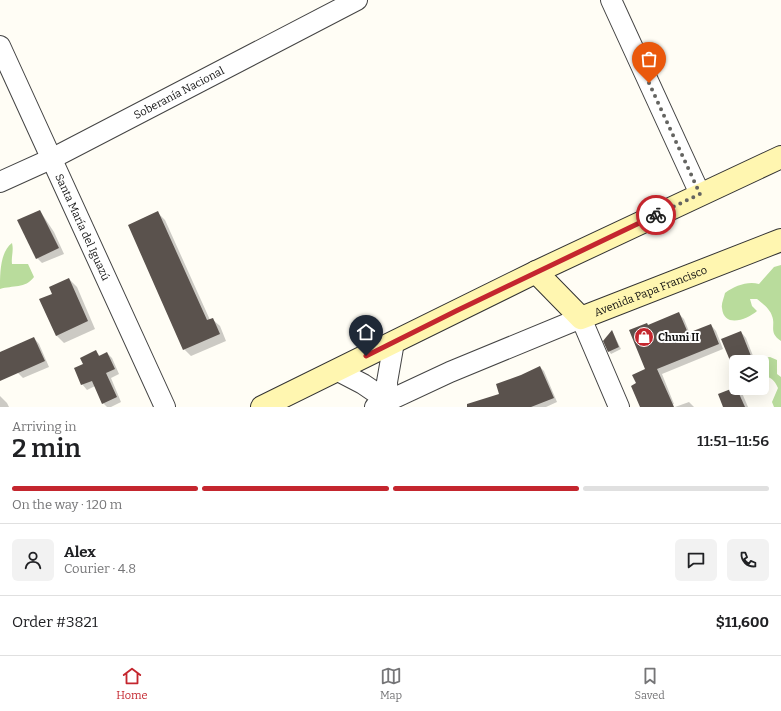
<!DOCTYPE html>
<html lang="en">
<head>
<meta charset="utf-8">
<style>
	:root { --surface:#fff; --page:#f2f2f2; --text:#202124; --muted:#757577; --line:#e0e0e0; --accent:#c4262e }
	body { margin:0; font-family:Bitter,serif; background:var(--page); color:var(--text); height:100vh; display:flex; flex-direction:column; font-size:15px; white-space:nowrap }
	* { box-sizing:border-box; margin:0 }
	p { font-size:13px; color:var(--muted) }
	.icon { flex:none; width:22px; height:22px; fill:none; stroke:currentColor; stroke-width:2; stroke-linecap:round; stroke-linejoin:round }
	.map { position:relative; height:407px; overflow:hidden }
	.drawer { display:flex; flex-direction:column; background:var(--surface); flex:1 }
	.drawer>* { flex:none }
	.controls { position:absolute; left:729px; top:355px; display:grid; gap:8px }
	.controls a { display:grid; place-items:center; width:40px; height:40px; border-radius:6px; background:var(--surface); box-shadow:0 4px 16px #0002; font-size:20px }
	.pin { position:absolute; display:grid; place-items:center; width:34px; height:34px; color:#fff; margin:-41px -17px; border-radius:50% 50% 50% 0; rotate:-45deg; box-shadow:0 0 4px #0007 }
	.pin .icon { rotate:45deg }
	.courier { position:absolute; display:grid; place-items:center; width:40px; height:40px; margin:-20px; border:3px solid #c4262e; border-radius:50%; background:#fff; color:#222; box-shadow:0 1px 5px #0007 }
	.overview em { font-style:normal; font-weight:600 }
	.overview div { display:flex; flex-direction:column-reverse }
	.overview { display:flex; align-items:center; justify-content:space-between; height:68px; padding:0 12px }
	h1 { font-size:26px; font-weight:600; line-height:30px }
	.bar { display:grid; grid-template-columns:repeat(4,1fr); gap:6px 4px; align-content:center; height:48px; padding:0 12px }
	.bar i { height:5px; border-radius:3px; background:var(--line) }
	.bar .active { background:var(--accent) }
	.bar p { grid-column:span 4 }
	.line { display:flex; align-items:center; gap:10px; padding:0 12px; border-top:1px solid var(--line) }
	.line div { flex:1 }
	.round { display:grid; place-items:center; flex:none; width:42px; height:42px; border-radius:6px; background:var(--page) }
	.dock { display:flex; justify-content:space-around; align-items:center; height:56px; border-top:1px solid var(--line); background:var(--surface); font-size:11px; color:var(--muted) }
	.dock a { display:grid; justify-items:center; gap:2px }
	.dock .active { color:var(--accent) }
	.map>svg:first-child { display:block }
	.forest { fill:#b9dc9c }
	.shadow { fill:#0003 }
	.building { fill:#5a524d }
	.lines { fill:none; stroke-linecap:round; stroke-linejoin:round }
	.minor-casing { stroke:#444; stroke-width:22 }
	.secondary-casing { stroke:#333; stroke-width:24 }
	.minor { stroke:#fff; stroke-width:20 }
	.secondary { stroke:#fff6b0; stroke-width:22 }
	.done { stroke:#646461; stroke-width:4; stroke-dasharray:0 7.2 }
	.route { stroke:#c4262e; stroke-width:5 }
	.labels { text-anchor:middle; stroke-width:4; stroke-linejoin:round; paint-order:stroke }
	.street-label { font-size:11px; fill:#111; stroke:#fff }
	.poi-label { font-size:11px; font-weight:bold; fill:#111; stroke:#fff; text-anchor:start }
</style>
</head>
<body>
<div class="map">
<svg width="781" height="407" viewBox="0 0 781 407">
	<rect width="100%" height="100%" fill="#fffdf5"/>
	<g class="forest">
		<path d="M 12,243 C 14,251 11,256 12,264 L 28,264 L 34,277 C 25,289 13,285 0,289 C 0,273 0,252 12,243 Z"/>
		<path d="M 781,265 L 781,341 C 768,333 776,325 772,316 C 770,309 762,303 757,299 L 750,299 L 752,306 L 757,311 C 748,319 724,329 722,308 C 721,304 724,298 725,293 C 735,286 747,281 759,284 L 774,267 Z"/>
		<path d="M 770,357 L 777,360 L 777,374 L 781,377 L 781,407 L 774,407 L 772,402 L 778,388 C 774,380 771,376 762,377 L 762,362 L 755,362 L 762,358 Z"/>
	</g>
	<g class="shadow">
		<path d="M 40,211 L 54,232 L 64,254 L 42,263 L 37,258 Z"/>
		<path d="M 158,213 L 165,220 L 210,320 L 212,319 L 220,326 L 226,341 L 191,356 L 184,349 Z"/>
		<path d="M 69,279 L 77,287 L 95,329 L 64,343 L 56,335 L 53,294 Z"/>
		<path d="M 679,314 L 684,319 L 690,334 L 711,325 L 716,331 L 723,349 L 662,374 L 674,404 L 666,407 L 641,407 L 637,384 L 646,370 L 649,326 Z"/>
		<path d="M 612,331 L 621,349 L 611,354 L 609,351 Z"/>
		<path d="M 741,332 L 746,338 L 755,361 L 736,362 L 736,367 L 732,363 L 723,339 Z"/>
		<path d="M 34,338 L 39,344 L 49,367 L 23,378 L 18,373 Z"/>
		<path d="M 96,352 L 100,356 L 107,353 L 112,358 L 119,374 L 111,378 L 121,402 L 111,407 L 107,407 L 103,403 L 95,386 L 87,390 L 82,384 L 84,364 Z"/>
		<path d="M 540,367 L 544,371 L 557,402 L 546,407 L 477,407 L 500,394 L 521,376 Z"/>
		<path d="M 736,388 L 742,393 L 748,407 L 724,407 Z"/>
		<path d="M 0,396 L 7,403 L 9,407 L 0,407 Z"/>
		<path d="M 689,402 L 694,407 L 675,407 Z"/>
	</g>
	<g class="building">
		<path d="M 40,210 L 59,248 L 36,259 L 17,220 Z"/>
		<path d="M 158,211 L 207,320 L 213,318 L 220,334 L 183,350 L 128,225 Z"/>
		<path d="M 69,278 L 88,321 L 56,336 L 39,299 L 52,294 L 49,287 Z"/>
		<path d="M 679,312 L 688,333 L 711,324 L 719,344 L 657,369 L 674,407 L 640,407 L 631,386 L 636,383 L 632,375 L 645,369 L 629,330 L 647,323 L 648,325 Z"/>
		<path d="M 612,330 L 619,347 L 608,352 L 603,341 Z"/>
		<path d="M 741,331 L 751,356 L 731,363 L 721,339 Z"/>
		<path d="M 34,337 L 45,361 L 0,381 L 0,352 Z"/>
		<path d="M 96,350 L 99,356 L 107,352 L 115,369 L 106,373 L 117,397 L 102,404 L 92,381 L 81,385 L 74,368 L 83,364 L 80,358 Z"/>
		<path d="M 540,366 L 554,398 L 531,407 L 467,407 L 467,404 L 499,394 L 496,384 L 521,375 Z"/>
		<path d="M 736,387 L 745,407 L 723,407 L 718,394 Z"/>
	</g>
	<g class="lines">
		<g class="minor-casing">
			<g id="minor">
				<path d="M 611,0 L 700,194"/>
				<path id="s1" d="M 0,46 L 165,407"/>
				<path id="s2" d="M 0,182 L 53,158 L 357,0"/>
				<path d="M 338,371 L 363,384 L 388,401 L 387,382 L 394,342"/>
				<path d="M 375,407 L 450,372 L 581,318 L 619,407"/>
			</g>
		</g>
		<g class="secondary-casing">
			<g id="secondary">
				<path id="s3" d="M 536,272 L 581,318 L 781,240"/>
				<path d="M 262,407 L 536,272 L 781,157"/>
			</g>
		</g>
		<use href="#minor" class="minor"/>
		<use href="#secondary" class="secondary"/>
	</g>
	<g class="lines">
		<path class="done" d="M 649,83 L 700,194 L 656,215"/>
		<path class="route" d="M 366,356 L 456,311 L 656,215"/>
	</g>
	<defs>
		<g id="shop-disc" transform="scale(1)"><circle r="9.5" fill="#c4262e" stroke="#fff"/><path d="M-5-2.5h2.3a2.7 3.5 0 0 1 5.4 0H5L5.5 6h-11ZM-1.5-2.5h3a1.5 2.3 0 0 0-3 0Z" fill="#fff"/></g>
	</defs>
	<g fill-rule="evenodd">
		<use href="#shop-disc" x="644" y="337"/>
	</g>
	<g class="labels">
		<g class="street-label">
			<text dy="4" stroke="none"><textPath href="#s2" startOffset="200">Soberanía Nacional</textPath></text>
			<text dy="4" stroke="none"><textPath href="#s1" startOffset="199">Santa María del Iguazú</textPath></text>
			<text dy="4" stroke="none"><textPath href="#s3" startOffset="139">Avenida Papa Francisco</textPath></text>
		</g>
		<g class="poi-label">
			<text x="658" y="341">Chuni II</text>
		</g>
	</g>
</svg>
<div class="controls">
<a><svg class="icon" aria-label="layers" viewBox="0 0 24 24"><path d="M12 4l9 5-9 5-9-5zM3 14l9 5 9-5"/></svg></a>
</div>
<div class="pin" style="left:649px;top:83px;background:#ea580c"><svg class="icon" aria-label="bag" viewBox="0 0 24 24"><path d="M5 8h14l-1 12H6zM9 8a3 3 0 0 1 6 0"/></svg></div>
<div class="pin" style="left:366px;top:356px;background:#1f2937"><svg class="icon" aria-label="home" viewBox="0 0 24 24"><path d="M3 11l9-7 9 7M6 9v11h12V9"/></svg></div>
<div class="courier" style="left:656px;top:215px"><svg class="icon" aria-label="bike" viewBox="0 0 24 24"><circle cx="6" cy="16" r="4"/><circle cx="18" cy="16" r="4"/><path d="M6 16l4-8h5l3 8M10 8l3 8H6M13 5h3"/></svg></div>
</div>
<section class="drawer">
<div class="overview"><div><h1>2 min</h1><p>Arriving in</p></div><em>11:51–11:56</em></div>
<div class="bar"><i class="active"></i><i class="active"></i><i class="active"></i><i></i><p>On the way · 120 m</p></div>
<div class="line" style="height:72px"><a class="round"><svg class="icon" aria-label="person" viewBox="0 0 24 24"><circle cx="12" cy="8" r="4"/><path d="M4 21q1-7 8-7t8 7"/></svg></a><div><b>Alex</b><p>Courier · 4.8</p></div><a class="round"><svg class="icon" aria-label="chat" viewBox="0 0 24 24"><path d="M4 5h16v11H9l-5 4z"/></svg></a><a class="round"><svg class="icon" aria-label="phone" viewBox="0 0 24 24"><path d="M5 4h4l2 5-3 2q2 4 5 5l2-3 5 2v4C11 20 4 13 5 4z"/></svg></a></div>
<div class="line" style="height:52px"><div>Order #3821</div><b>$11,600</b></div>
</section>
<nav class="dock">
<a class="active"><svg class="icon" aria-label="home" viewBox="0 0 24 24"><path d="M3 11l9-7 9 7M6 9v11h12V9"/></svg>Home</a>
<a><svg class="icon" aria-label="map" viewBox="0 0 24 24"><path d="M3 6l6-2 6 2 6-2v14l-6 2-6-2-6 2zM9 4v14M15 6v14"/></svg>Map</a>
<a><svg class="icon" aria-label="saved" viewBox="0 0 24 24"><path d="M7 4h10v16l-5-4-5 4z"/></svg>Saved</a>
</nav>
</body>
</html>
